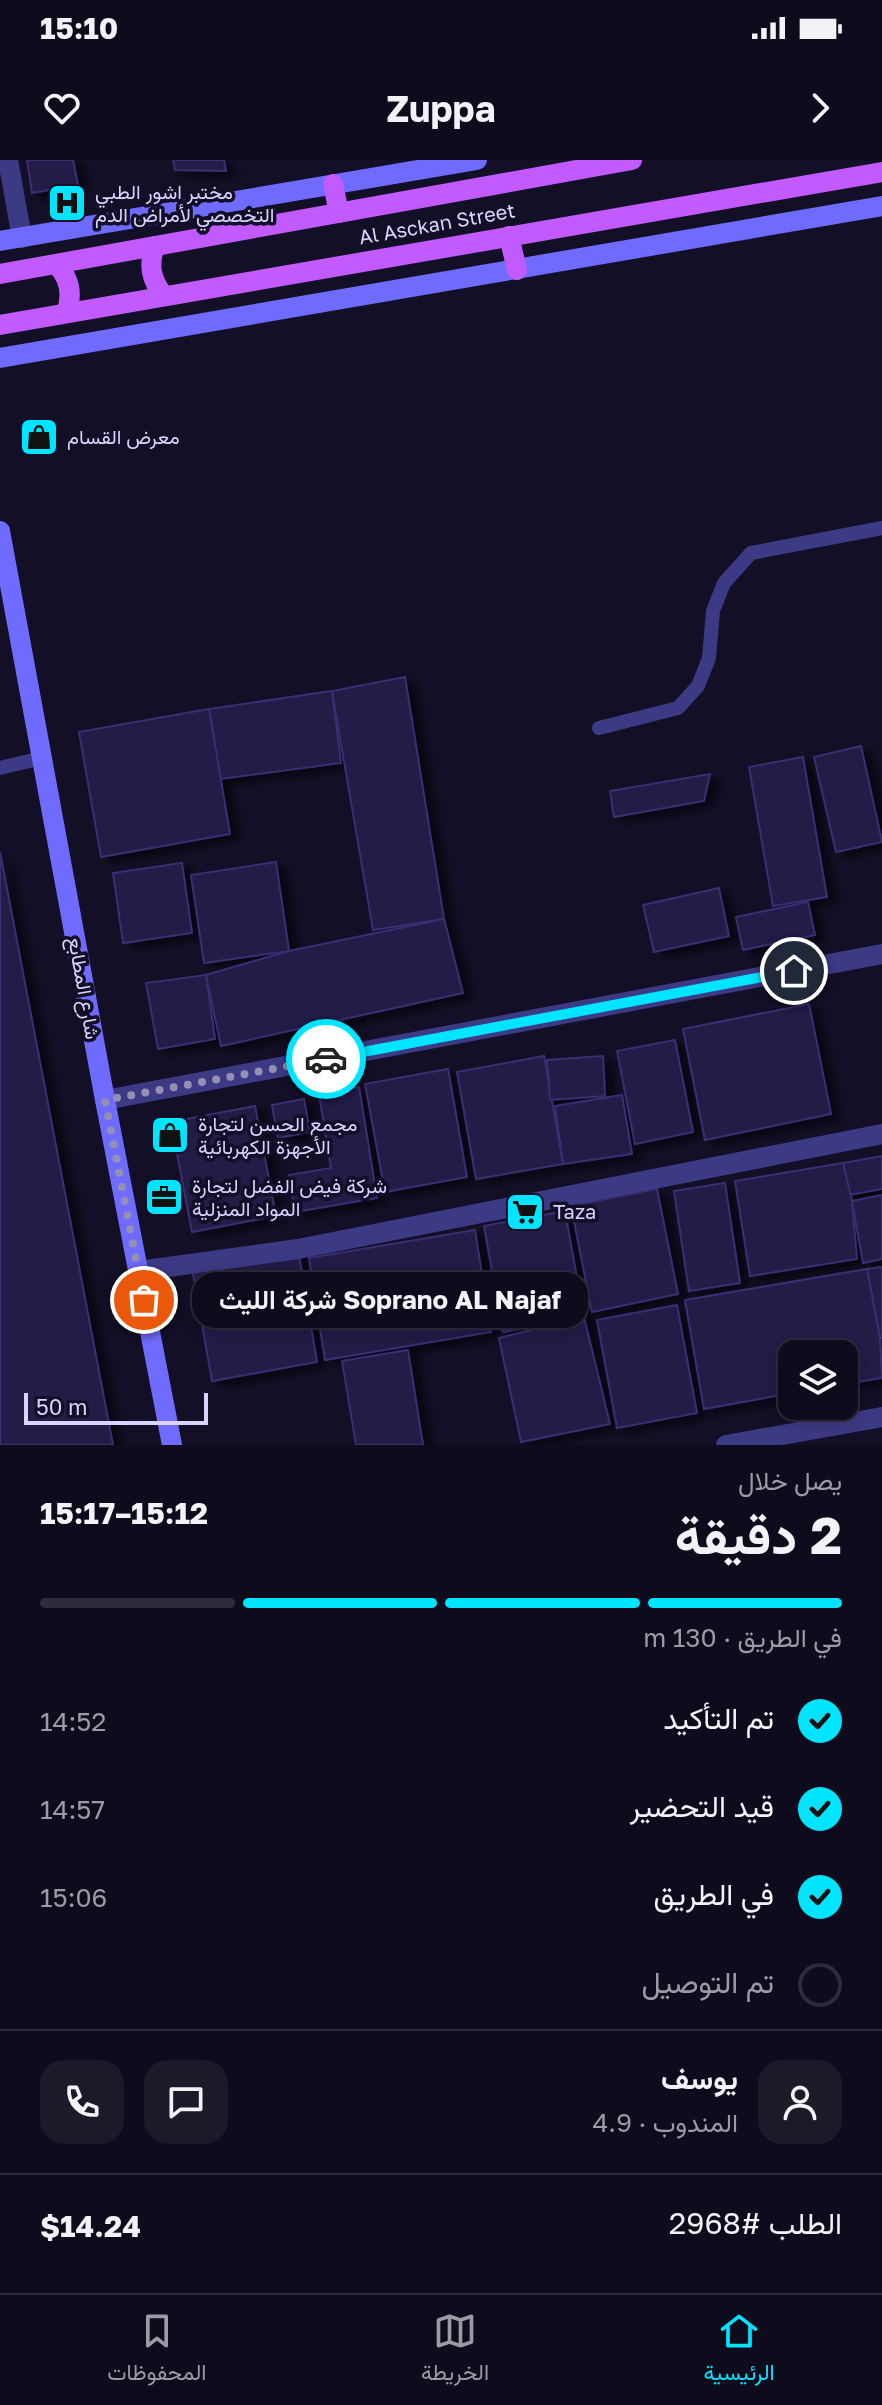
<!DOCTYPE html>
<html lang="ar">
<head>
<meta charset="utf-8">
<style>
	:root { --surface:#0e0b1c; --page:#1c1929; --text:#f1f3f6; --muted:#9b9ba3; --line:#2e2b3b; --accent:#00e5ff }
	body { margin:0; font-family:"Golos Text",Vazirmatn,sans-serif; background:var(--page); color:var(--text); direction:rtl; height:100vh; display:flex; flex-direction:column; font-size:30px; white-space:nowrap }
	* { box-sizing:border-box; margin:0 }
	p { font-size:26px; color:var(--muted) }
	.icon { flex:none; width:44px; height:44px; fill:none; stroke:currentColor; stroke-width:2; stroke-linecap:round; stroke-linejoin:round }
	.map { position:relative; height:1285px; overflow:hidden; direction:ltr }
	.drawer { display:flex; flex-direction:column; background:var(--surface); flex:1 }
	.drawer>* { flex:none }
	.tools { position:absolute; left:778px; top:1180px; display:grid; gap:16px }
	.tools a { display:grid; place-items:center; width:80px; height:80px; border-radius:16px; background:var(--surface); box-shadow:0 4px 20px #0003,0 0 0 2px var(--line); font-size:40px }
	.scale { position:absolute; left:24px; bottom:20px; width:184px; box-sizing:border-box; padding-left:8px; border:4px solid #d9d4ff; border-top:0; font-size:22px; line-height:28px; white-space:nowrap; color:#d9d4ff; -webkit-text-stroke:6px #130f26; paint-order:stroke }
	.pin { position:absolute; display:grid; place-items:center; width:68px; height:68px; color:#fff; margin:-34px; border:4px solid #fff; border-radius:50%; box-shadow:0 2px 8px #0007 }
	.courier { position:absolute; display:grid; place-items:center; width:80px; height:80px; margin:-40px; border:6px solid #00e5ff; border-radius:50%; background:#fff; color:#222; box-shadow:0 2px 10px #0007 }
	.bubble { position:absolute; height:56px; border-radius:24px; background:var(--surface); box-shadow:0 4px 20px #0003,0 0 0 2px var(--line); font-size:26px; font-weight:700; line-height:56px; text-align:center; direction:rtl }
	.overview em { font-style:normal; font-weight:700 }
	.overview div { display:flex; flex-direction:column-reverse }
	.overview { display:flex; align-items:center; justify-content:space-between; height:136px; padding:0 40px }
	h1 { font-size:52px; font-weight:700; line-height:60px }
	.bar { display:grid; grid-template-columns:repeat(4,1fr); gap:12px 8px; align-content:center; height:96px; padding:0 40px }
	.bar i { height:10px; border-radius:6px; background:var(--line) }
	.bar .active { background:var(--accent) }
	.bar p { grid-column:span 4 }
	.line { display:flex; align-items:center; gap:20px; padding:0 40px; border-top:2px solid var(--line) }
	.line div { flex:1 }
	.round { display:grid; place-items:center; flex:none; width:84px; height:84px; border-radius:24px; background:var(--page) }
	ol { padding:0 40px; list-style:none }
	li { display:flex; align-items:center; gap:24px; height:88px }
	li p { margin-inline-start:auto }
	li .icon { padding:8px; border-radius:50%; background:var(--accent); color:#111; stroke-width:4 }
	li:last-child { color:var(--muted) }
	li i { width:44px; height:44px; border:4px solid var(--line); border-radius:50% }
	.status { display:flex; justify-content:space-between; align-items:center; height:56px; padding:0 40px; background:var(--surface); direction:ltr }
	.status svg { height:22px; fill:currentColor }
	header { display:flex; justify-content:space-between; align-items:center; height:104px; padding:0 40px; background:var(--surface); font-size:36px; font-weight:700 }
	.tabs { display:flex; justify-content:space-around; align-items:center; height:112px; border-top:2px solid var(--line); background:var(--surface); font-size:22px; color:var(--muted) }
	.tabs a { display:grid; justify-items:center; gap:4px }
	.tabs .active { color:var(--accent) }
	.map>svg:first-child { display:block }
	.building { fill:#241b47; stroke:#3b2d73; stroke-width:2; filter:url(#shadow) }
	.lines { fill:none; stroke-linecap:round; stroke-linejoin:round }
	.lane { stroke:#3d3a85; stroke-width:14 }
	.street { stroke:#3d3a85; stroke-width:20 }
	.secondary { stroke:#6f6bff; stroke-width:20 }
	.primary { stroke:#c25bff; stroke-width:20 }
	.done { stroke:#948fb3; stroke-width:8; stroke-dasharray:0 14.4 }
	.route { stroke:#00e5ff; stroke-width:10 }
	.labels { text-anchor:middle; stroke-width:7; stroke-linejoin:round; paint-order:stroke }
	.poi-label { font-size:20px; fill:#d9d4ff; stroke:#130f26; text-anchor:start }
	.street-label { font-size:20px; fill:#d9d4ff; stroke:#130f26 }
</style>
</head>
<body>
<div class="status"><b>15:10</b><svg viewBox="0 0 49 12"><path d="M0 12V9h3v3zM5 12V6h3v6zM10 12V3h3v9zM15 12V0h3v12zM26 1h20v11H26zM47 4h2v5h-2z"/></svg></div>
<header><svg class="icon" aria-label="forward" viewBox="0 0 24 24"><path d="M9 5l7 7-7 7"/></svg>Zuppa<svg class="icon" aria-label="heart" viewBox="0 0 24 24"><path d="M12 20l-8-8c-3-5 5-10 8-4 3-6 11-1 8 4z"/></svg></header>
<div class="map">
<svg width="882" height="1285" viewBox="0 0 882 1285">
	<defs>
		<filter id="shadow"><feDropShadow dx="9" dy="5" stdDeviation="4" flood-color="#0009"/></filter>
	</defs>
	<rect width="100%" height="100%" fill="#130f26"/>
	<g class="building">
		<path d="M 27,0 L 73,0 L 78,25 L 32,33 Z"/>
		<path d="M 173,0 L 224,0 L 226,11 L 175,10 Z"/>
		<path d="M 405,517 L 444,759 L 373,770 L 332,531 Z"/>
		<path d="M 332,531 L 341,603 L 220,619 L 209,549 Z"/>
		<path d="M 209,549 L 230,674 L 101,697 L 79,572 Z"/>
		<path d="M 861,586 L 882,682 L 836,692 L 814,597 Z"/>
		<path d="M 803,597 L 827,737 L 773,746 L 749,607 Z"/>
		<path d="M 710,614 L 704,641 L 614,657 L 610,631 Z"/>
		<path d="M 0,692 L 113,1285 L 0,1285 Z"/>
		<path d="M 276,702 L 289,791 L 204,803 L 191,715 Z"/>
		<path d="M 182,703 L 192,773 L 123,783 L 113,713 Z"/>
		<path d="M 719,728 L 729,776 L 654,792 L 643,745 Z"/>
		<path d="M 808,742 L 815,775 L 743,790 L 736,757 Z"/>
		<path d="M 444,759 L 463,833 L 221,886 L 206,815 L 289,791 Z"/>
		<path d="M 206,815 L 215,879 L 158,889 L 146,823 Z"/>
		<path d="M 809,844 L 831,954 L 705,980 L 683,869 Z"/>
		<path d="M 675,880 L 693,972 L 635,984 L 617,891 Z"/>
		<path d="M 544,896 L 563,1004 L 476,1019 L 457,912 Z"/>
		<path d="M 603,896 L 605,936 L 550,940 L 547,900 Z"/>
		<path d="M 448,909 L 467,1017 L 385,1032 L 365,924 Z"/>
		<path d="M 359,927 L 377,1038 L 295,1052 L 289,1015 L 331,1008 L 319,934 Z"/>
		<path d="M 622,935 L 632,994 L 563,1004 L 555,946 Z"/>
		<path d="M 304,939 L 310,972 L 278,978 L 272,945 Z"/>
		<path d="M 255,946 L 276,1056 L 192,1072 L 171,962 Z"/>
		<path d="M 882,996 L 882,1029 L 849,1035 L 843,1003 Z"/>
		<path d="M 843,1003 L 852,1041 L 857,1099 L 750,1116 L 735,1021 Z"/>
		<path d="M 725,1023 L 740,1123 L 689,1131 L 674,1031 Z"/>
		<path d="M 657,1029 L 678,1134 L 592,1152 L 571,1046 Z"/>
		<path d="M 882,1035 L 882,1099 L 863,1103 L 852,1041 Z"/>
		<path d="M 565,1051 L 584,1157 L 503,1172 L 484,1066 Z"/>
		<path d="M 475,1070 L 491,1172 L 325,1200 L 309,1098 Z"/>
		<path d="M 298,1089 L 317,1202 L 212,1221 L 192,1108 Z"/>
		<path d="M 882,1107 L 882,1178 L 880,1178 L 867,1109 Z"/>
		<path d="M 867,1109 L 880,1178 L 882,1218 L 844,1224 L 844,1194 L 792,1194 L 792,1233 L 704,1249 L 685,1140 Z"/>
		<path d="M 677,1145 L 697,1253 L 617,1268 L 597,1160 Z"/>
		<path d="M 584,1157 L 610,1264 L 521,1282 L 499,1178 Z"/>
		<path d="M 408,1190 L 423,1285 L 356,1285 L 342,1201 Z"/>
	</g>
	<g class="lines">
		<g class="lane">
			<path d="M 599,568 L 678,548 L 698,526 L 709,498 L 713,451 L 724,423 L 751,393 L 882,368"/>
			<path d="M 0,608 L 42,598"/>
		</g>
		<g class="street">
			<path d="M 8,0 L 22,78"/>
			<path d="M 105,940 L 882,794"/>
			<path d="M 139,1111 L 298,1089 L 882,974"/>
			<path d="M 726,1285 L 882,1257"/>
		</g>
		<g class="secondary">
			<path d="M 0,81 L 477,0"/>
			<path d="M 0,198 L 882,46"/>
			<path d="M 0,371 L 105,940 L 172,1285"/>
		</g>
		<g class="primary">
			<path d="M 333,24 L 339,53"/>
			<path d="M 509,76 L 517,110"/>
			<path d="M 155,86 C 148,105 151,120 164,136"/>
			<path d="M 57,105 C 70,119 73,135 66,153"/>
			<path d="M 0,114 L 632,0"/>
			<path d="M 0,165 L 882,12"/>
		</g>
	</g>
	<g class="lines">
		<path class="done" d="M 144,1140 L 105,940 L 326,899"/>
		<path class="route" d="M 326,899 L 794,811"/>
	</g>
	<defs>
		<g id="hospital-square" transform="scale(2)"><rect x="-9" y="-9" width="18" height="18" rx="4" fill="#00e5ff" stroke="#130f26"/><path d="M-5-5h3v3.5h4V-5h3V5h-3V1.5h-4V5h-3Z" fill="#111"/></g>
		<g id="shop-square" transform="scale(2)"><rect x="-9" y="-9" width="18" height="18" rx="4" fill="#00e5ff" stroke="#130f26"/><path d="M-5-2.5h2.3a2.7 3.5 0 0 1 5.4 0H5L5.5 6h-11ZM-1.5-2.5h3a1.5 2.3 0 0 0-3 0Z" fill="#111"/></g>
		<g id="office-square" transform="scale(2)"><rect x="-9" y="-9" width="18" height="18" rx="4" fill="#00e5ff" stroke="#130f26"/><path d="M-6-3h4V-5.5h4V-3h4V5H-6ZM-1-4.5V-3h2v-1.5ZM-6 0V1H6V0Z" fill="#111"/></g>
		<g id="supermarket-square" transform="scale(2)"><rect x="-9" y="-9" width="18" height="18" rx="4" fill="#00e5ff" stroke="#130f26"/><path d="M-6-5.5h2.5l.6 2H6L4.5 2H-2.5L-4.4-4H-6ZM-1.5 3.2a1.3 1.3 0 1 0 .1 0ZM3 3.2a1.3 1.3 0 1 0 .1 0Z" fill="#111"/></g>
	</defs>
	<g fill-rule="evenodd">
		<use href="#hospital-square" x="67" y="43"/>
		<use href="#shop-square" x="39" y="277"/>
		<use href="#shop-square" x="170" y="975"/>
		<use href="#office-square" x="164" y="1037"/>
		<use href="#supermarket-square" x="525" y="1052"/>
	</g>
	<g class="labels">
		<g class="poi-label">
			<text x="95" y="39">مختبر اشور الطبي<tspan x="95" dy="23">التخصصي لأمراض الدم</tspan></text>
			<text x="67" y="284">معرض القسام</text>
			<text x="198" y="971">مجمع الحسن لتجارة<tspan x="198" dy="23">الأجهزة الكهربائية</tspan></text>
			<text x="192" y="1033">شركة فيض الفضل لتجارة<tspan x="192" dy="23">المواد المنزلية</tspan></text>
			<text x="553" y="1059">Taza</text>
		</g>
		<g class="street-label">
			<text transform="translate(437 64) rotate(-10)" y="7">Al Asckan Street</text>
			<text transform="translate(84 828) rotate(80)" y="7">شارع المطابع</text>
		</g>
	</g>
</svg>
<div class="tools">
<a><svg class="icon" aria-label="layers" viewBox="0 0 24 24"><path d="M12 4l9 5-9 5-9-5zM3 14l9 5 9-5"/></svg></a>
</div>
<div class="scale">50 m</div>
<div class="pin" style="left:144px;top:1140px;background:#ea580c"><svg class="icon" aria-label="bag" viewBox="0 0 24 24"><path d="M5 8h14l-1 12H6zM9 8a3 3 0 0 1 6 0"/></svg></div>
<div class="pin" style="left:794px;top:811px;background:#1f2937"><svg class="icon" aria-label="home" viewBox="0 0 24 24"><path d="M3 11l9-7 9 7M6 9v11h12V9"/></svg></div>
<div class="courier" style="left:326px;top:899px"><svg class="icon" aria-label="car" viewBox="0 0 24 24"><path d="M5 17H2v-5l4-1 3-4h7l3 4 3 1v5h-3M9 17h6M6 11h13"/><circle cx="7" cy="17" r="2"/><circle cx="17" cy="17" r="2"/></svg></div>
<div class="bubble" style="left:192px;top:1112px;width:396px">Soprano AL Najaf شركة الليث</div>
</div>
<section class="drawer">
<div class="overview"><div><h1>2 دقيقة</h1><p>يصل خلال</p></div><em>15:12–15:17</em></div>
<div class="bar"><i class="active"></i><i class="active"></i><i class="active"></i><i></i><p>في الطريق · 130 m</p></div>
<ol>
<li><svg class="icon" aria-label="check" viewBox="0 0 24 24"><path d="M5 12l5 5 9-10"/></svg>تم التأكيد<p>14:52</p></li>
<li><svg class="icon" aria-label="check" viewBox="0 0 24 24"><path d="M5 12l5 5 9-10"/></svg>قيد التحضير<p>14:57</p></li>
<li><svg class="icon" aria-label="check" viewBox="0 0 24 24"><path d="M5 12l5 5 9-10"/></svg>في الطريق<p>15:06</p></li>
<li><i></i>تم التوصيل</li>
</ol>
<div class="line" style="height:144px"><a class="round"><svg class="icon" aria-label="person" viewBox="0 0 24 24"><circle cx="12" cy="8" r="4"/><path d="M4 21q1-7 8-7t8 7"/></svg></a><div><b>يوسف</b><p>المندوب · 4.9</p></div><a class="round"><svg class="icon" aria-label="chat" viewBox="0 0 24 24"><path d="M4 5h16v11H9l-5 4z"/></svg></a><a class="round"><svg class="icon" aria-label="phone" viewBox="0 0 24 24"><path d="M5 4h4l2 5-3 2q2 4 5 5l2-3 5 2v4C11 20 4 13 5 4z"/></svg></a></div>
<div class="line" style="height:104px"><div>الطلب #2968</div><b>$14.24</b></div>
</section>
<nav class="tabs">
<a class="active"><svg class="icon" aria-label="home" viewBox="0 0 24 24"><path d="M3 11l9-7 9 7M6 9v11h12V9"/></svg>الرئيسية</a>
<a><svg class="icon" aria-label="map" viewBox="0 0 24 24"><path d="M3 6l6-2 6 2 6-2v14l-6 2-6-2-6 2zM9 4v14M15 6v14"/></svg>الخريطة</a>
<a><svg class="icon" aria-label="saved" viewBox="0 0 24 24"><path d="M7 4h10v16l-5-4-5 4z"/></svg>المحفوظات</a>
</nav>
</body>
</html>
